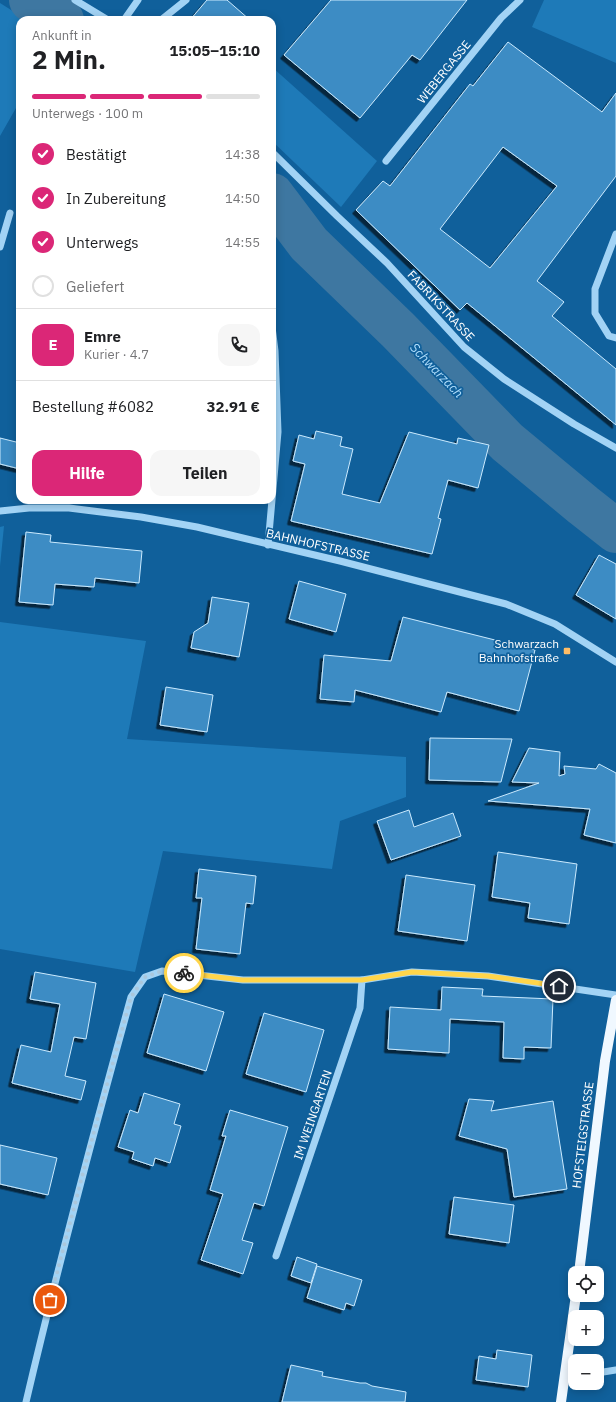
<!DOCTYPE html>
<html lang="de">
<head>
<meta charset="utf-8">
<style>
	:root { --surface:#fff; --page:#f6f6f6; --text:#202124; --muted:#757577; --line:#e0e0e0; --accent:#db2777 }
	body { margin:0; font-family:"IBM Plex Sans",sans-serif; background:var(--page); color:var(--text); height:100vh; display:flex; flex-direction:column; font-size:15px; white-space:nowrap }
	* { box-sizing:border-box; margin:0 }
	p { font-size:13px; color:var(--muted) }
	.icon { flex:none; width:22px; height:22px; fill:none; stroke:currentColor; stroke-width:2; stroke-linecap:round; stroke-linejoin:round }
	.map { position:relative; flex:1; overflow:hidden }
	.panel { position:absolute; left:16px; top:16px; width:260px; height:488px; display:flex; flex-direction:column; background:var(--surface); border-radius:12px; box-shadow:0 2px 10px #0003 }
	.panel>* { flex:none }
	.tools { position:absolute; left:568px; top:1266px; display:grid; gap:8px }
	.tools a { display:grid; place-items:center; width:36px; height:36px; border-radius:8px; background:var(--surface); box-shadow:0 2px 10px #0003; font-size:20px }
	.pin { position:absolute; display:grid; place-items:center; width:34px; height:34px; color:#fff; margin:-17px; border:2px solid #fff; border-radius:50%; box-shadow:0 1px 4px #0007 }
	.courier { position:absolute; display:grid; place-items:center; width:40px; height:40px; margin:-20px; border:3px solid #ffd54a; border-radius:50%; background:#fff; color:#222; box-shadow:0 1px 5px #0007 }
	.overview em { font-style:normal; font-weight:700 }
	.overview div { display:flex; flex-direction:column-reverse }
	.overview { display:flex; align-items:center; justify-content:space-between; height:68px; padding:0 16px }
	h1 { font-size:26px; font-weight:700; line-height:30px }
	.bar { display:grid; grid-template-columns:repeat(4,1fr); gap:6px 4px; align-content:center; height:48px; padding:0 16px }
	.bar i { height:5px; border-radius:3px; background:var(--line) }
	.bar .on { background:var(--accent) }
	.bar p { grid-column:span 4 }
	.line { display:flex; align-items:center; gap:10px; padding:0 16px; border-top:1px solid var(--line) }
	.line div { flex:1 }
	.round { display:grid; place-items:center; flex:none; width:42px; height:42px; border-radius:12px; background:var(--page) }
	ol { padding:0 16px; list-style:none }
	li { display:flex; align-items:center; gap:12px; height:44px }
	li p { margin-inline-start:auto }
	li .icon { padding:4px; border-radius:50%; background:var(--accent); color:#fff; stroke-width:4 }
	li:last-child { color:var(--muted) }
	li i { width:22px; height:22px; border:2px solid var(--line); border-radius:50% }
	.button { display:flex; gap:8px; margin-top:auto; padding:8px 16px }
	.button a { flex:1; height:46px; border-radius:12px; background:var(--accent); color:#fff; font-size:16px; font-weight:700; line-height:46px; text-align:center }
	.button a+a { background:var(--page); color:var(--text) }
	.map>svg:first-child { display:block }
	.green { fill:#1e7ab8 }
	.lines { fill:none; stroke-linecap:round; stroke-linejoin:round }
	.river { stroke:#3e77a1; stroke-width:44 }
	.building { fill:#3d8cc4; stroke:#cbeafe; fill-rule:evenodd; filter:url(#shadow) }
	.minor { stroke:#a2d3f5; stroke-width:7 }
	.major { stroke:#f0f8ff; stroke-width:10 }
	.done { stroke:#abc7dc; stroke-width:4; stroke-dasharray:0 7.2 }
	.route { stroke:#ffd54a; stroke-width:5 }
	.poi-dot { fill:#ffbd66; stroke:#10609b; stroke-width:1.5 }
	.labels { text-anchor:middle; stroke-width:3.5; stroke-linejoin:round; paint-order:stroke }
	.street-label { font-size:12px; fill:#fff; stroke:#10609b }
	.poi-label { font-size:12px; fill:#fff; stroke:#10609b; text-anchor:end }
	.water-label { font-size:13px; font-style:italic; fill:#afddfb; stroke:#10609b }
</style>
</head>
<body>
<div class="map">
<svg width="616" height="1402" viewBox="0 0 616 1402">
	<defs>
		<filter id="shadow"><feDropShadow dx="-3.5" dy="3.5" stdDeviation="0" flood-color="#0009"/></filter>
	</defs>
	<rect width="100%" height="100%" fill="#10609b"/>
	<g class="green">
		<path d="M 544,0 L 616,0 L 616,63 L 532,27 Z"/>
		<path d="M 0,3 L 27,20 L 20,20 L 20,101 L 0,136 Z"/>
		<path d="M 272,67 L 377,161 L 341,207 L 272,141 Z"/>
		<path d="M 4,526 L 0,566 L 0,527 Z"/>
		<path d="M 0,622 L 146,641 L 127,739 L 406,757 L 406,797 L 340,821 L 332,869 L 163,851 L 135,972 L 0,949 Z"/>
	</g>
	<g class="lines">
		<g class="river">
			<path d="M 31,0 L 62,20"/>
			<path d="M 272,195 L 309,244 L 398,330 L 507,442 L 583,505 L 616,531"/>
		</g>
	</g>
	<g class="building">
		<path d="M 207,0 L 227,0 L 250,20 L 190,20 Z"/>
		<path d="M 331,0 L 467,0 L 420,60 L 412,55 L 360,118 L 284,55 Z"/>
		<path d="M 508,42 L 602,112 L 616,93 L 616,176 L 537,281 L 564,302 L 552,316 L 616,369 L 616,425 L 467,303 L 460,310 L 356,210 L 383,181 L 390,186 L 470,84 L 473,86 ZM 503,147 L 557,186 L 490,268 L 440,229 Z"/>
		<path d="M 316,431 L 342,437 L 340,446 L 353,449 L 342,494 L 380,503 L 409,432 L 457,444 L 458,438 L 489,445 L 478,488 L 448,480 L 438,518 L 441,519 L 432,554 L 291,521 L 305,464 L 293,461 L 299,435 L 314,439 Z"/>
		<path d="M 0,438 L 20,443 L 20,469 L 0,464 Z"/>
		<path d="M 26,532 L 51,535 L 50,542 L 142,551 L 139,583 L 95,578 L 94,587 L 55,584 L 53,605 L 19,602 Z"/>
		<path d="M 599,555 L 616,564 L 616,619 L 576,595 Z"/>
		<path d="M 299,581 L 346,594 L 336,632 L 289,619 Z"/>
		<path d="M 212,597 L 249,603 L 239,657 L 191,648 L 194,632 L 208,623 Z"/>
		<path d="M 403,617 L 535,650 L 519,711 L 447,692 L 441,712 L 355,690 L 354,702 L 320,699 L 324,655 L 391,661 Z"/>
		<path d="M 166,687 L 213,695 L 207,732 L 160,725 Z"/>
		<path d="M 430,738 L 512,739 L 501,782 L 429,780 Z"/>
		<path d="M 529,748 L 560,752 L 559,776 L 565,774 L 564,766 L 596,769 L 599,764 L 616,773 L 616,843 L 584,835 L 590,809 L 488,801 L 539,783 L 512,782 Z"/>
		<path d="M 409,810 L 414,827 L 453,813 L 461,836 L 391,860 L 377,821 Z"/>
		<path d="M 498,852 L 577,864 L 569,924 L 528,918 L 530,903 L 492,897 Z"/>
		<path d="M 199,869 L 256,876 L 253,904 L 246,903 L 240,954 L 196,949 L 202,898 L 196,898 Z"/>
		<path d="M 406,875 L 475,885 L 467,941 L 398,931 Z"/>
		<path d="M 35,972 L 96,983 L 86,1039 L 74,1037 L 65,1076 L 86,1081 L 81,1100 L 12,1083 L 21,1045 L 51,1052 L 60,1004 L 30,999 Z"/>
		<path d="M 442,987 L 483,989 L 482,996 L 553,999 L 551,1048 L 524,1047 L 524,1059 L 503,1058 L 504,1022 L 450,1019 L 449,1053 L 388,1049 L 390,1007 L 441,1010 Z"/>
		<path d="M 164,994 L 224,1012 L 206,1071 L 147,1053 Z"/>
		<path d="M 264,1013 L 324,1030 L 306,1092 L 246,1074 Z"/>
		<path d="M 144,1093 L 180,1104 L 174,1124 L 181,1126 L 170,1163 L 155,1158 L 153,1166 L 132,1159 L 134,1152 L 118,1147 L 130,1110 L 138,1113 Z"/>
		<path d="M 469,1099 L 494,1101 L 491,1111 L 553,1101 L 567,1189 L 514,1197 L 507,1149 L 459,1136 Z"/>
		<path d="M 230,1110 L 288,1127 L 264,1206 L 254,1203 L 242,1240 L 253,1243 L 243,1274 L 201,1260 L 223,1194 L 210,1190 L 226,1136 L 222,1136 Z"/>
		<path d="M 0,1145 L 57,1158 L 48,1195 L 0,1184 Z"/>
		<path d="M 454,1197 L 514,1205 L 509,1243 L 449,1234 Z"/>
		<path d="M 297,1257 L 317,1264 L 311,1283 L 291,1276 Z"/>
		<path d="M 317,1266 L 362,1280 L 354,1306 L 346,1303 L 344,1310 L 307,1298 Z"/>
		<path d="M 497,1350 L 532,1355 L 528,1387 L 476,1380 L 479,1356 L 496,1359 Z"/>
		<path d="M 291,1365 L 323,1372 L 322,1376 L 360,1383 L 366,1383 L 372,1386 L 406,1392 L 405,1402 L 282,1402 Z"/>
	</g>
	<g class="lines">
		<g class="minor">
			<path d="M 75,0 L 108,20"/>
			<path d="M 124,20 L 138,0"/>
			<path d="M 161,20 L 186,0"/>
			<path d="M 272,152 L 337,216 L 387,263 L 464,347 L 504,379 L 574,424 L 616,448"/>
			<path d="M 386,161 L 501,18 L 520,0"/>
			<path d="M 616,234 L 595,289 L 595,313 L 609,336 L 616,338"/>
			<path d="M 0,247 L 10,213"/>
			<path d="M 0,511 L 29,508 L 69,508 L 141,517 L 197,527 L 340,561 L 506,604 L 555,624 L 616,662"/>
			<path d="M 268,545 L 278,432 L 275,351 L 272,327"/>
			<path d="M 276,1256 L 360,1008 L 362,980"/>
			<path d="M 566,1372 L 575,1373"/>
			<path d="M 597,1373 L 616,1370"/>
			<path d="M 26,1402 C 58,1266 94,1131 131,997 L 145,977 L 162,971 L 243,980 L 362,980 L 412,972 L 488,976 L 616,995"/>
		</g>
		<g class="major">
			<path d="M 579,1273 L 605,1061 L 616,1000"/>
			<path d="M 561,1402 L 576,1295"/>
		</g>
	</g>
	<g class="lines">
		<path class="done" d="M 50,1300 L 88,1154 L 131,997 L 145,977 L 162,971 L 184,973"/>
		<path class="route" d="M 184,973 L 242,980 L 362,980 L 412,972 L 488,976 L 559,986"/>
	</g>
	<rect class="poi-dot" x="563" y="647" width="8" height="8" rx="2"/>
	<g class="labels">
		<g class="street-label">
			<text transform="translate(444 72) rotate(-51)" y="4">WEBERGASSE</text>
			<text transform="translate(441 306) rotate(47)" y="4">FABRIKSTRASSE</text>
			<text transform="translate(318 545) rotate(13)" y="4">BAHNHOFSTRASSE</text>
			<text transform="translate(313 1115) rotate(-71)" y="4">IM WEINGARTEN</text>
			<text transform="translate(583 1135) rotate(-83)" y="4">HOFSTEIGSTRASSE</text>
		</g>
		<g class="poi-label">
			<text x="559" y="648">Schwarzach<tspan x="559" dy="14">Bahnhofstraße</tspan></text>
		</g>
		<g class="water-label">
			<text transform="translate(437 370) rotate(46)" y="5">Schwarzach</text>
		</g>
	</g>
</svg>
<div class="tools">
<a><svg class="icon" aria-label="locate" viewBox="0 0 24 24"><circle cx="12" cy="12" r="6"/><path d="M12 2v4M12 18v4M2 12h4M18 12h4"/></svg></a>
<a>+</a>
<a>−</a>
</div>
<div class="pin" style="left:50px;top:1300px;background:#ea580c"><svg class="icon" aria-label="bag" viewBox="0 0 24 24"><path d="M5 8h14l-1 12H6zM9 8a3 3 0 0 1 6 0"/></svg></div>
<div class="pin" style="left:559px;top:986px;background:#1f2937"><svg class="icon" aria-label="home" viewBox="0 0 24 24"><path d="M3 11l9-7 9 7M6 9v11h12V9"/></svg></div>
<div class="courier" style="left:184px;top:973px"><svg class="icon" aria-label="bike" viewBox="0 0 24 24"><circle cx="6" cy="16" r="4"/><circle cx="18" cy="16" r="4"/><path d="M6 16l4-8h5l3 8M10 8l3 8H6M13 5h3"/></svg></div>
<section class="panel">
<div class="overview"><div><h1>2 Min.</h1><p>Ankunft in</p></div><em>15:05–15:10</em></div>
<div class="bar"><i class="on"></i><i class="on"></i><i class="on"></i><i></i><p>Unterwegs · 100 m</p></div>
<ol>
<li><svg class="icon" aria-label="check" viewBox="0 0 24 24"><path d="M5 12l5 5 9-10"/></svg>Bestätigt<p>14:38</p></li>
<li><svg class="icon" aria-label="check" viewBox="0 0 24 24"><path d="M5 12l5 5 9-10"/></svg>In Zubereitung<p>14:50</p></li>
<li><svg class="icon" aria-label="check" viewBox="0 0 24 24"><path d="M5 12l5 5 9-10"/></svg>Unterwegs<p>14:55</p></li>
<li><i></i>Geliefert</li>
</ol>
<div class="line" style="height:72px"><b class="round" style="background:var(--accent);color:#fff">E</b><div><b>Emre</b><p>Kurier · 4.7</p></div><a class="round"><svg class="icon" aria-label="phone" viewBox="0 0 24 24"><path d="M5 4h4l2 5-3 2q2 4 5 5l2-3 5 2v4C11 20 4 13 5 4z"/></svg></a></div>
<div class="line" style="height:52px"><div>Bestellung #6082</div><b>32.91 €</b></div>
<div class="button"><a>Hilfe</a><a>Teilen</a></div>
</section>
</div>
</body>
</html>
